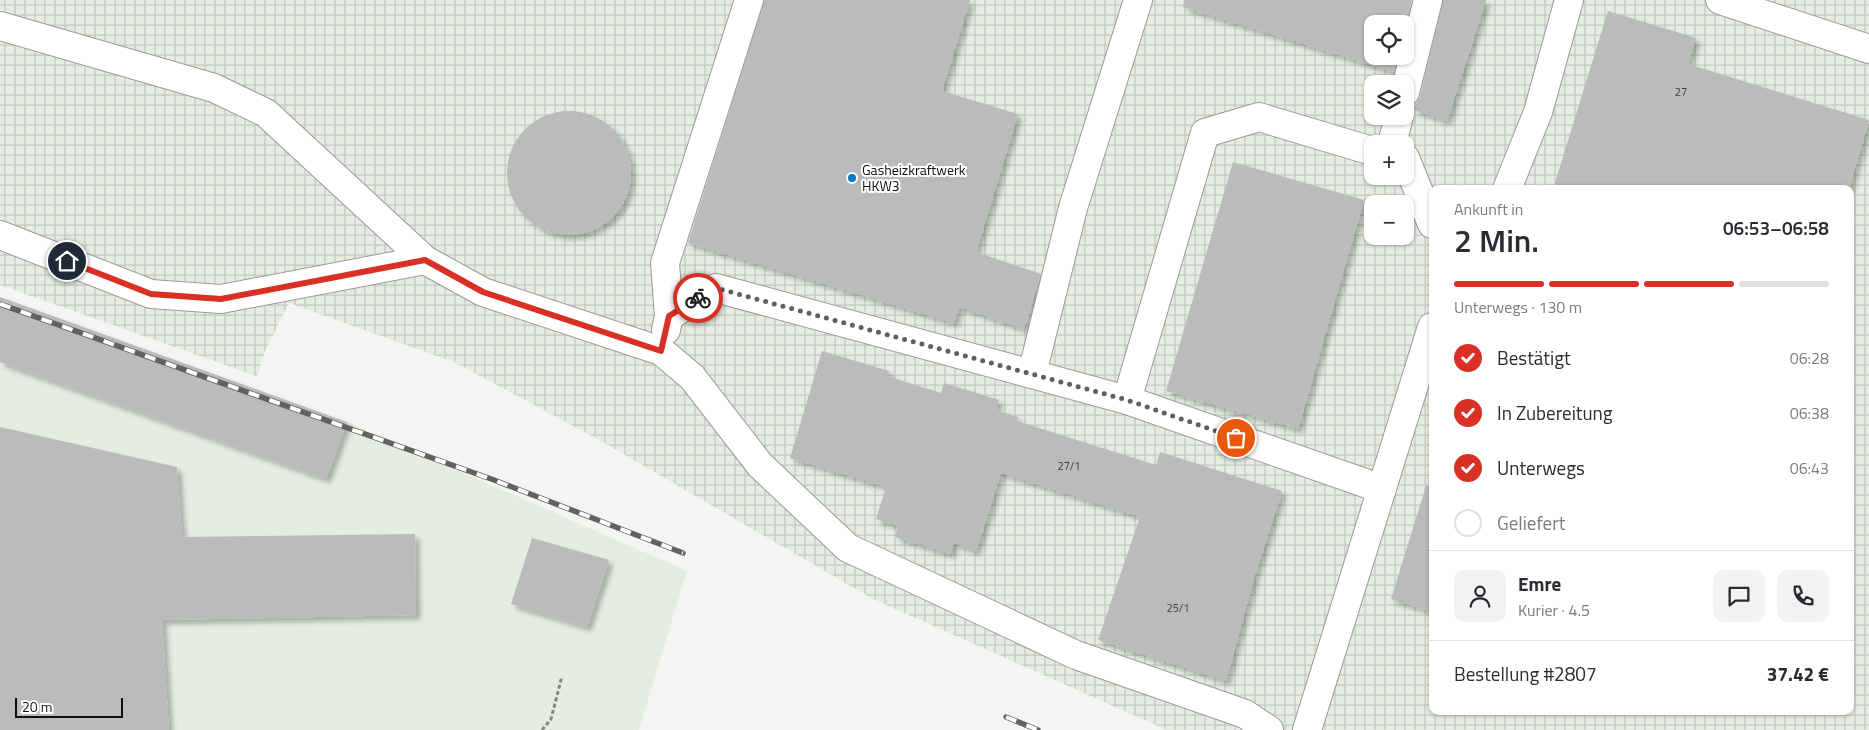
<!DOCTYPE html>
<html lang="de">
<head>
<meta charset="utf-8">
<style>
	:root { --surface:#fff; --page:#f2f2f3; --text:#2b2b33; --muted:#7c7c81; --line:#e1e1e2; --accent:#d93025 }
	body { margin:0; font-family:"Titillium Web",sans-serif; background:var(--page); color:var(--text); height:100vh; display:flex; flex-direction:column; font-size:19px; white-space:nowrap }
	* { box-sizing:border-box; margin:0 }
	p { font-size:16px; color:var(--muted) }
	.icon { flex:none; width:28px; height:28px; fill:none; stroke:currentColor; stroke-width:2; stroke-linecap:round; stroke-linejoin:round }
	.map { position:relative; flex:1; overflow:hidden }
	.drawer { position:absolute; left:1429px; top:185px; width:425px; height:530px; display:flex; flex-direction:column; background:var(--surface); border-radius:10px; box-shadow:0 1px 4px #0004 }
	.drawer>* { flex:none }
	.controls { position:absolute; left:1364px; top:15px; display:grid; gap:10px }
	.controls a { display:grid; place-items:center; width:50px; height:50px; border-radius:10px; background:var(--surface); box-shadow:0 1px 4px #0004; font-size:25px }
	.scale { position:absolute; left:15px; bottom:12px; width:108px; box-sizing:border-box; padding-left:5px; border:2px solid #0f100f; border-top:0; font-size:14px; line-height:18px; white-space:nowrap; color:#0f100f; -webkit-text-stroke:4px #fff; paint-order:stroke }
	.pin { position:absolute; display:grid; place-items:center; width:42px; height:42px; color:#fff; margin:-21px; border:2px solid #fff; border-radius:50%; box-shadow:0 1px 5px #0007 }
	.courier { position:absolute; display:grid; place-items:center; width:50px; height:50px; margin:-25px; border:4px solid #d93025; border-radius:50%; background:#fff; color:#222; box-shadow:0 1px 6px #0007 }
	.head em { font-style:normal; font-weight:600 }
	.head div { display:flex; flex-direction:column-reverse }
	.head { display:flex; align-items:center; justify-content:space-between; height:85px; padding:0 25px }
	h1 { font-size:32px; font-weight:600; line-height:38px }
	.bar { display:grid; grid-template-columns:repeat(4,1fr); gap:8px 5px; align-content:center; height:60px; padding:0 25px }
	.bar i { height:6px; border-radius:4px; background:var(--line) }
	.bar .selected { background:var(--accent) }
	.bar p { grid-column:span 4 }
	.line { display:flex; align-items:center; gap:12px; padding:0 25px; border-top:1px solid var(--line) }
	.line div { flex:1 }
	.round { display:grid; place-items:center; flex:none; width:52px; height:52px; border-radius:10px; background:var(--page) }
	ol { padding:0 25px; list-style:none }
	li { display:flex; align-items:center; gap:15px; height:55px }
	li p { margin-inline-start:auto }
	li .icon { padding:5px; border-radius:50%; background:var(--accent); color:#fff; stroke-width:4 }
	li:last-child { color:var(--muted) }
	li i { width:28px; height:28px; border:2px solid var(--line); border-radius:50% }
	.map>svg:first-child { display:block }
	.built { fill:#e6ece2 }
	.industrial { fill:url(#industrial-grid); fill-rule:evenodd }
	.building { fill:#b9bcba; filter:url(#shadow) }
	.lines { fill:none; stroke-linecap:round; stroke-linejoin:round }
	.minor-casing { stroke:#999b98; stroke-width:30 }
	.path { stroke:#858785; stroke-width:3; stroke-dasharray:4 2.5; stroke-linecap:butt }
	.minor { stroke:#fff; stroke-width:28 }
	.rail-casing { stroke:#616260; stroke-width:5.5 }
	.rail { stroke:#fff; stroke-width:4; stroke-dasharray:11; stroke-linecap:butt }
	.done { stroke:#5f605e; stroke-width:5; stroke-dasharray:0 9 }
	.route { stroke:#d93025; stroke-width:6 }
	.poi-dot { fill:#0d78c3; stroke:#fff; stroke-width:2 }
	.labels { text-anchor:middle; stroke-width:4; stroke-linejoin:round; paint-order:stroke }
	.number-label { font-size:11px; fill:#3a3b3a }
	.poi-label { font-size:14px; fill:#0f100f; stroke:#fff; text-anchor:start }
</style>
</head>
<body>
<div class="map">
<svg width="1869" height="730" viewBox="0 0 1869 730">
	<defs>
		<pattern id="industrial-grid" width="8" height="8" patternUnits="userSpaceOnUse" patternTransform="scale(1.25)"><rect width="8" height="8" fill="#e6ece2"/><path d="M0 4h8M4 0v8" fill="none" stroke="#c4c9c1"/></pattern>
		<filter id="shadow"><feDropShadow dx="4.5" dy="4.5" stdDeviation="2.5" flood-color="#0004"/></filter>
	</defs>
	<rect width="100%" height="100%" fill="#f3f5f2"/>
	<path class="built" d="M 0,297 L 350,423 L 687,571 L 639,730 L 0,730 Z"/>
	<path class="industrial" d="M 0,0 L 1869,0 L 1869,730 L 1167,730 L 873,599 L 594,437 L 454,362 L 289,303 L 265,351 L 257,376 L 0,285 ZM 1372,24 L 1405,24 L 1405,56 L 1372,56 ZM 1372,84 L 1405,84 L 1405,116 L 1372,116 ZM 1372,144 L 1405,144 L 1405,176 L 1372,176 ZM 1432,189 L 1850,189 L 1850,711 L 1432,711 ZM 1372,204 L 1405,204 L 1405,236 L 1372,236 Z"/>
	<g class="building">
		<path d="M 764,0 L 970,0 L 942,91 L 1018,114 L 976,252 L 1041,274 L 1024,329 L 959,307 L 954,323 L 688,243 Z"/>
		<path d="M 1184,0 L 1412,0 L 1405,28 L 1405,24 L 1372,24 L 1372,56 L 1398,56 L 1394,72 L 1183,7 Z"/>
		<path d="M 1443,0 L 1486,0 L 1447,121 L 1413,110 L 1420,96 Z"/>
		<path d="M 1608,11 L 1696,38 L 1688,64 L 1869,120 L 1849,189 L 1553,189 Z"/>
		<circle cx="569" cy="173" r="62"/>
		<path d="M 1233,162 L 1364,200 L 1298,429 L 1166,391 Z"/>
		<path d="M 0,297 L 347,422 L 326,479 L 0,362 Z"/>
		<path d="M 822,351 L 889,371 L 887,376 L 941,393 L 944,383 L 999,400 L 996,410 L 1018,417 L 1017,421 L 1156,465 L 1160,452 L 1282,491 L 1255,575 L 1226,681 L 1098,640 L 1140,517 L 1001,473 L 976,551 L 954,543 L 950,554 L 895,537 L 898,526 L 876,519 L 886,487 L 790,458 Z"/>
		<path d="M 0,427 L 177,467 L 182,537 L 415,534 L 416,615 L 162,620 L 169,730 L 0,730 Z"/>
		<path d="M 1426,486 L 1432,487 L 1432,612 L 1391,599 Z"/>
		<path d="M 532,538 L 609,560 L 587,627 L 511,604 Z"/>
	</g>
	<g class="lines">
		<g class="minor-casing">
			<g id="minor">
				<path d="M 1720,0 L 1869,49"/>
				<path d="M 0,26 L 214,88 L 266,113 L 425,260 L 483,292 L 661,351 L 692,377 L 760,465 L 848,548 L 1076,655 L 1245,714 L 1269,730"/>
				<path d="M 1405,92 L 1428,0"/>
				<path d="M 1392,144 L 1399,116"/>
				<path d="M 1405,158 L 1432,224"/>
				<path d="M 1507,189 L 1538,112 L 1569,0"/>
				<path d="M 0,235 L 151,294 L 221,299 L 425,260"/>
				<path d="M 669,316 L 716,288 L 1127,400 L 1382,489"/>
				<path d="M 666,330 L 669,316 L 665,263 L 749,0"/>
				<path d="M 1032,374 L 1073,208 L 1138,0"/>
				<path d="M 1127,400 L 1205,133 L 1259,117 L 1372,151"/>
				<path d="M 1307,730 L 1432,327"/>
			</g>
		</g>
		<path class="path" d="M 542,730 L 551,719 L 562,676"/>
		<use href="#minor" class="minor"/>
		<g class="rail-casing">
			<g id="rail">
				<path d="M 0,304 L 494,480 L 683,553"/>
				<path d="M 1006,717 L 1038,730"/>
			</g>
		</g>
		<use href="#rail" class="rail"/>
	</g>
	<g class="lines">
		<path class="done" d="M 698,298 L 716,288 L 1127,400 L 1236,438"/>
		<path class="route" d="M 67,261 L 151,294 L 221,299 L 425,260 L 483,292 L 661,351 L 669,316 L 698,298"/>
	</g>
	<circle class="poi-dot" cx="852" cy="178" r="5"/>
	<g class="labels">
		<g class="number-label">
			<text x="1681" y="96">27</text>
			<text x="1069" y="470">27/1</text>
			<text x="1178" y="612">25/1</text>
		</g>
		<g class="poi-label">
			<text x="862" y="175">Gasheizkraftwerk<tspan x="862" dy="16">HKW3</tspan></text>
		</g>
	</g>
</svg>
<div class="controls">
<a><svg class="icon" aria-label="locate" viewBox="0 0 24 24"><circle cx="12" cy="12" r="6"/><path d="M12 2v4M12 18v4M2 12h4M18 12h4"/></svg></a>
<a><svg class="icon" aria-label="layers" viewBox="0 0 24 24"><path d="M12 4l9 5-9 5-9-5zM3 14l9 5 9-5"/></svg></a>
<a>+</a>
<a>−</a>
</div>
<div class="scale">20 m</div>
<div class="pin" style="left:1236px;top:438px;background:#ea580c"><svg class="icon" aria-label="bag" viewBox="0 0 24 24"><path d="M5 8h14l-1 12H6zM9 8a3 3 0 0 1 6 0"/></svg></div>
<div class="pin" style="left:67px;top:261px;background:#1f2937"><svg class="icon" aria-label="home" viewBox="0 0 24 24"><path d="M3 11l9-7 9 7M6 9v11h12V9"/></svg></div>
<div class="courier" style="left:698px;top:298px"><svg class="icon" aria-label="bike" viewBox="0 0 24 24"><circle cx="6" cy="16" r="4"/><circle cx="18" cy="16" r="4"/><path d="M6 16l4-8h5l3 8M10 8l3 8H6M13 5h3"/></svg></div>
<section class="drawer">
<div class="head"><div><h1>2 Min.</h1><p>Ankunft in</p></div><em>06:53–06:58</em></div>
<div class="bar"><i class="selected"></i><i class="selected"></i><i class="selected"></i><i></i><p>Unterwegs · 130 m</p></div>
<ol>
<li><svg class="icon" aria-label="check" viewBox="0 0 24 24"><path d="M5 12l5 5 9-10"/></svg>Bestätigt<p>06:28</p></li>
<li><svg class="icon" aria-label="check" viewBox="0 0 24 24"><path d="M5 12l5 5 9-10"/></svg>In Zubereitung<p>06:38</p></li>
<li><svg class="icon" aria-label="check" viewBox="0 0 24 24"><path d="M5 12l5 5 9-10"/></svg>Unterwegs<p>06:43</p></li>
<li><i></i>Geliefert</li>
</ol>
<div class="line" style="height:90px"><a class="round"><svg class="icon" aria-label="person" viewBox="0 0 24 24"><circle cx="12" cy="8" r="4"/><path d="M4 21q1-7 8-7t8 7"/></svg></a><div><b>Emre</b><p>Kurier · 4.5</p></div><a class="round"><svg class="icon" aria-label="chat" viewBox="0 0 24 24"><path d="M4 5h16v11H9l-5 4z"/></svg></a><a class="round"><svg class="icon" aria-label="phone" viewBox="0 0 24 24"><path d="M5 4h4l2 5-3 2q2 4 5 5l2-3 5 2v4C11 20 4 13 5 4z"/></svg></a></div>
<div class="line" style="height:65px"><div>Bestellung #2807</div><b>37.42 €</b></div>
</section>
</div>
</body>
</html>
